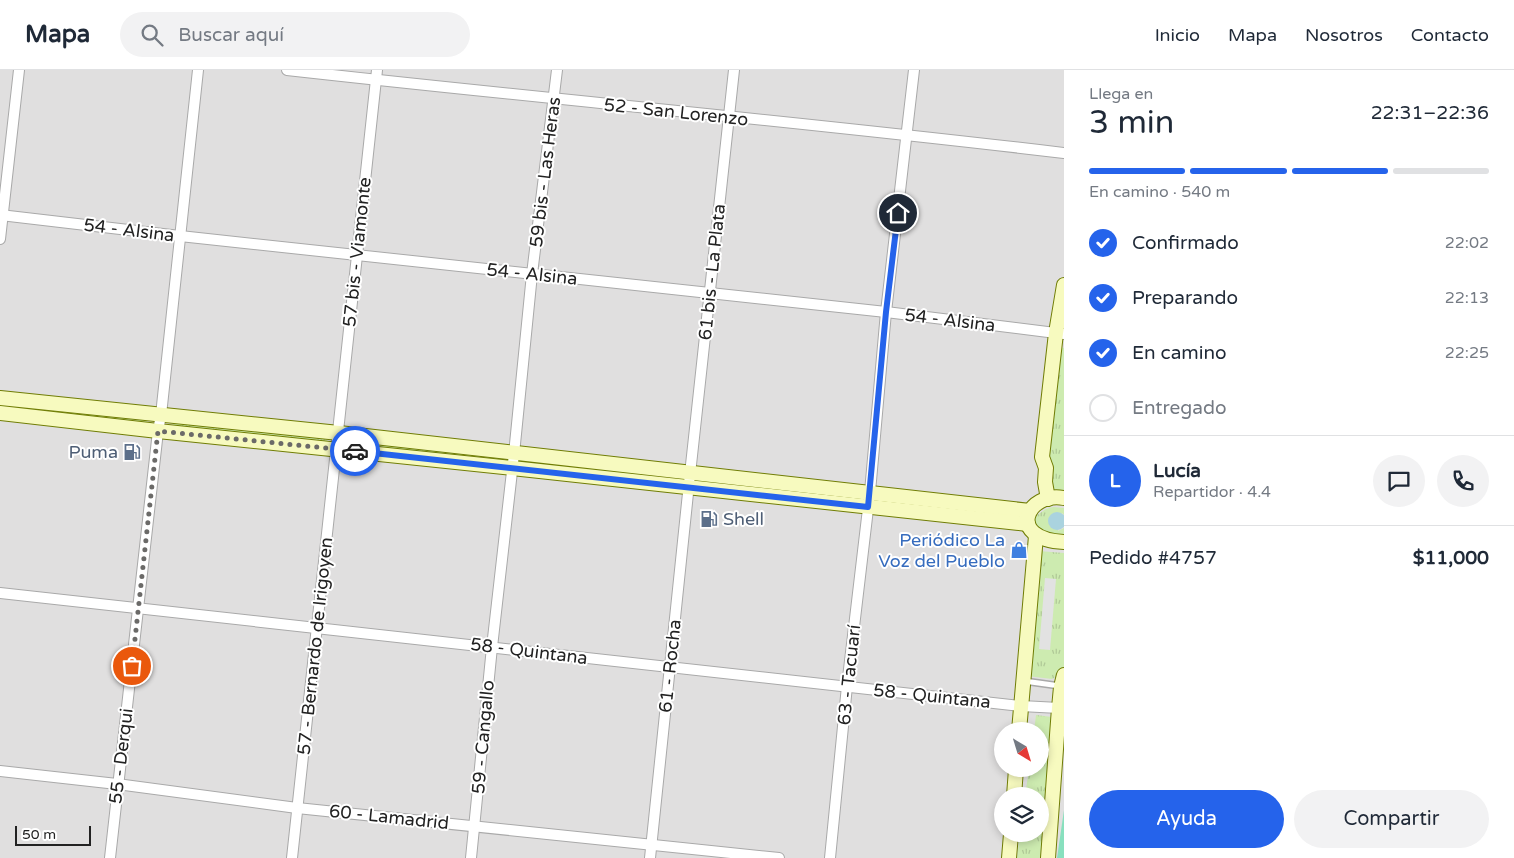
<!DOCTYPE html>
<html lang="es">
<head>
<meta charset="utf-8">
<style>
	:root { --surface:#fff; --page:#f2f2f3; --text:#1f2937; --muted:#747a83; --line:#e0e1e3; --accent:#2563eb }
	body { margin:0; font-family:"Varela Round",sans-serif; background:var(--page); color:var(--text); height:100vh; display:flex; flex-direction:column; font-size:19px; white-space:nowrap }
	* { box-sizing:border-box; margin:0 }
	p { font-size:16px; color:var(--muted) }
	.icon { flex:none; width:28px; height:28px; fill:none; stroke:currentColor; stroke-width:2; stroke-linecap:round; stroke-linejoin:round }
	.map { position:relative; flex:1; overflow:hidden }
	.details { display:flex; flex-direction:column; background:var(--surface); width:450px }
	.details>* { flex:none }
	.needle { width:32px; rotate:142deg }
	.controls { position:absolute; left:994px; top:652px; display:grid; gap:10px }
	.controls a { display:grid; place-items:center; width:55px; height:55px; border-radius:50%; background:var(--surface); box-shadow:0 2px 8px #0003; font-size:25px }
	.scale { position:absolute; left:15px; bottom:12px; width:76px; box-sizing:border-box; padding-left:5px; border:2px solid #222; border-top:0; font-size:14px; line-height:18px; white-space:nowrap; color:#222; -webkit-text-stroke:4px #fff; paint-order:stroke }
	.pin { position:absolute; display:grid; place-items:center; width:42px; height:42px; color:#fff; margin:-21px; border:2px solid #fff; border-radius:50%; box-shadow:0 1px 5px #0007 }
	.courier { position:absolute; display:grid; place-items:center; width:50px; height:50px; margin:-25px; border:4px solid #2563eb; border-radius:50%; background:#fff; color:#222; box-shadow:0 1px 6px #0007 }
	.head em { font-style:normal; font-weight:600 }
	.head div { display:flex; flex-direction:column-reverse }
	.head { display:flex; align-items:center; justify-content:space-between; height:85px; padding:0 25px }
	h1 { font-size:32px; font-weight:600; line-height:38px }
	.bar { display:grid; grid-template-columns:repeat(4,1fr); gap:8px 5px; align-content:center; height:60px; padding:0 25px }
	.bar i { height:6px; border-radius:4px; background:var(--line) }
	.bar .selected { background:var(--accent) }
	.bar p { grid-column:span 4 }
	.line { display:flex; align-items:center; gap:12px; padding:0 25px; border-top:1px solid var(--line) }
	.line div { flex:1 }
	.round { display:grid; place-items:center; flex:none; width:52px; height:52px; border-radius:26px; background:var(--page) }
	ol { padding:0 25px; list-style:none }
	li { display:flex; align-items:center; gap:15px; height:55px }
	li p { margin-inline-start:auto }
	li .icon { padding:5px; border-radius:50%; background:var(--accent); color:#fff; stroke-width:4 }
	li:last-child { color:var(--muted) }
	li i { width:28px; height:28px; border:2px solid var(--line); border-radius:50% }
	.button { display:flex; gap:10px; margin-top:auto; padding:10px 25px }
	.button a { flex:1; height:58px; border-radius:30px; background:var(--accent); color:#fff; font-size:20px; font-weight:600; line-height:58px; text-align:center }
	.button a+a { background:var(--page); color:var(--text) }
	header { display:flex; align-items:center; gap:30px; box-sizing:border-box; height:70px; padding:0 25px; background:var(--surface); border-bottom:1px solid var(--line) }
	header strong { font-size:24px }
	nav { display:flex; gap:28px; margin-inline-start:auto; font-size:18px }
	.search { width:350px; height:45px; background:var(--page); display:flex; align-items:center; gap:12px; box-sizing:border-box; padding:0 18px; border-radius:28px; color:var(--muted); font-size:19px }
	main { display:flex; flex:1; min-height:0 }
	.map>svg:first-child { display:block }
	.residential { fill:#e0dfdf; fill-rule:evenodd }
	.grass { fill:url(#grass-tufts) }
	.pitch { fill:#88e0be }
	.parking { fill:#e2e2e2 }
	.water { fill:#aad3df }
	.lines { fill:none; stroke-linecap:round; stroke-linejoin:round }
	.service-casing { stroke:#a9a9a9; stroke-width:8 }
	.minor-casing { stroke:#a9a9a9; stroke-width:12 }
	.secondary-casing { stroke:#707d05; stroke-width:16 }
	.service { stroke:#fff; stroke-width:5 }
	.minor { stroke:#fff; stroke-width:10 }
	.secondary { stroke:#f7fabf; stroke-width:14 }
	.done { stroke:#6b6a68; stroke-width:5; stroke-dasharray:0 9 }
	.route { stroke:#2563eb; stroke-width:6 }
	.labels { text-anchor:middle; stroke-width:4; stroke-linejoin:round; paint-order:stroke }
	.street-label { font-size:18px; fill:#222; stroke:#fff }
	.service-label { font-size:18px; fill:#4e5e75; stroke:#fff; text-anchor:end }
	.shop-label { font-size:18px; fill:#366cbe; stroke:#fff; text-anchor:end }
</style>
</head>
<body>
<header>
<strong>Mapa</strong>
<div class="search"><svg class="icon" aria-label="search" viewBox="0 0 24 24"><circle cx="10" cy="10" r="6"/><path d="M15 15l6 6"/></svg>Buscar aquí</div>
<nav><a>Inicio</a><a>Mapa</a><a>Nosotros</a><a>Contacto</a></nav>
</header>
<main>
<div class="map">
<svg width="1064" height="788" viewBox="0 0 1064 788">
	<defs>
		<pattern id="grass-tufts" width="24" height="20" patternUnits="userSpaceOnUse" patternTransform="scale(1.25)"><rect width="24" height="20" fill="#cdebb0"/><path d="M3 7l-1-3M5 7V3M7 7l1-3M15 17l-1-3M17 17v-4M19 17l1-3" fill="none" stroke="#b0c997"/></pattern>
	</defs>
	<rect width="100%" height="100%" fill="#f2efe9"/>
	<path class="residential" d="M 0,0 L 1064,0 L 1064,788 L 0,788 ZM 1002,661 L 1040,661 L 1040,699 L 1002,699 ZM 1002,726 L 1040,726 L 1040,764 L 1002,764 Z"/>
	<g class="grass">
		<path d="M 1058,277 L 1064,278 L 1064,429 L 1052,428 L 1053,412 L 1046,384 Z"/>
		<path d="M 0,333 L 148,348 L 147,352 L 0,337 Z"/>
		<path d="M 174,352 L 328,368 L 327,372 L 173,356 Z"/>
		<path d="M 349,371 L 503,387 L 503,391 L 349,375 Z"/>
		<path d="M 523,390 L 677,408 L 677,412 L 523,394 Z"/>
		<path d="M 1053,437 L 1064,438 L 1064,445 L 1062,443 L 1058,461 L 1064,458 L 1064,467 L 1059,467 L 1034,457 L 1033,448 L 1046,439 Z"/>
		<path d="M 1039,481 L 1064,483 L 1064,603 L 1052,609 L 1027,606 Z"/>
		<path d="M 1036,645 L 1060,648 L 1042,788 L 1017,788 L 1020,764 L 1040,764 L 1040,726 L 1025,726 L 1029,699 L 1040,699 L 1040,661 L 1034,661 Z"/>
	</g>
	<path class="pitch" d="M 1064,740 L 1064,788 L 1057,788 Z"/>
	<path class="parking" d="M 1045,508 L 1056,509 L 1050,580 L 1039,579 Z"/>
	<circle class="water" cx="1057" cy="451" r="9"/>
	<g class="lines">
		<g class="service-casing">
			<path id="service" d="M 1024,611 L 1060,616"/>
		</g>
		<g class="minor-casing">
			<g id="minor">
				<path d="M 287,0 C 546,29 806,52 1064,83"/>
				<path d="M 0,145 L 180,166 L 886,242 L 1064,264"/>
				<path d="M 0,169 L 19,0"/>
				<path d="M 0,523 L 1021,636 L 1059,638"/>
				<path d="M 0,701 L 117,714 L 297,738 L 779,788"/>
				<path d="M 110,788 L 158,361 L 161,345 L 198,0"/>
				<path d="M 292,788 L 377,0"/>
				<path d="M 471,788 L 492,577 L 514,384 L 532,204 L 557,0"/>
				<path d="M 650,788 L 690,404 L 734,0"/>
				<path d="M 830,788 L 847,616 L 870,422 L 886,242 L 914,0"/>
			</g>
		</g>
		<g class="secondary-casing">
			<g id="secondary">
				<path d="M 0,328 L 339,363 L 1030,441"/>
				<path d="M 0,343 L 158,361 L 512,398 L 1028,454"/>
				<path d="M 1064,428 C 1027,421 1005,469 1064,472"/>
				<path d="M 1048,429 L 1045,412 L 1046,398 L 1042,387 L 1056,263 L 1064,215"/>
				<path d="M 1019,661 L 1036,466"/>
				<path d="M 1014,726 L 1016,699"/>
				<path d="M 1009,788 L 1011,764"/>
				<path d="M 1048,788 L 1059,638 L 1061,617 L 1064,605"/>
			</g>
		</g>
		<use href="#service" class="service"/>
		<use href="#minor" class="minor"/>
		<use href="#secondary" class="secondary"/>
	</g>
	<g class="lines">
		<path class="done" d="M 132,596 L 158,361 L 355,381"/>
		<path class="route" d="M 355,381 L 868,437 L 886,242 L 898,143"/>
	</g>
	<defs>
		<g id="fuel-bare" transform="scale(1.35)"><path d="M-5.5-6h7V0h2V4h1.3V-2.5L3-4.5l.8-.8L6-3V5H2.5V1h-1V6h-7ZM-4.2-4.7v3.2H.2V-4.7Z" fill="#5c6f8a" stroke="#fff" stroke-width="2.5" paint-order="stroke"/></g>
		<g id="shop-bare" transform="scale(1.35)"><path d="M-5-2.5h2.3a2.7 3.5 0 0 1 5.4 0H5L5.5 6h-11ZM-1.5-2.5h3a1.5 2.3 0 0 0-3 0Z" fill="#3f7fe0" stroke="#fff" stroke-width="2.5" paint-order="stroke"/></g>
	</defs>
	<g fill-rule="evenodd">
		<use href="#fuel-bare" x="132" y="382"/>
		<use href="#fuel-bare" x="709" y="449"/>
		<use href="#shop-bare" x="1019" y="480"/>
	</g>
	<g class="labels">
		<g class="street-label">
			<text transform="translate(676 42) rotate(6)" y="6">52 - San Lorenzo</text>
			<text transform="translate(545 102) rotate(-83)" y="6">59 bis - Las Heras</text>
			<text transform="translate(129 160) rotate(7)" y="6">54 - Alsina</text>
			<text transform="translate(357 182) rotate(-84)" y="6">57 bis - Viamonte</text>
			<text transform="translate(712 202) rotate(-84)" y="6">61 bis - La Plata</text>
			<text transform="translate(532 204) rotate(6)" y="6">54 - Alsina</text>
			<text transform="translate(950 250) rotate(7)" y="6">54 - Alsina</text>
			<text transform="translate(315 576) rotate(-84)" y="6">57 - Bernardo de Irigoyen</text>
			<text transform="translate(529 581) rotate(7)" y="6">58 - Quintana</text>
			<text transform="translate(670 596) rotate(-84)" y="6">61 - Rocha</text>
			<text transform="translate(849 605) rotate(-84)" y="6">63 - Tacuarí</text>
			<text transform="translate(932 626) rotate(6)" y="6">58 - Quintana</text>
			<text transform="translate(483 667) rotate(-85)" y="6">59 - Cangallo</text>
			<text transform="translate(121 686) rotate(-83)" y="6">55 - Derqui</text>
			<text transform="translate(389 747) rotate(6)" y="6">60 - Lamadrid</text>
		</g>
		<g class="service-label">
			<text x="118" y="388">Puma</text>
			<text x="723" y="455" text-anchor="start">Shell</text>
		</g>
		<g class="shop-label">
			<text x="1005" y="476">Periódico La<tspan x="1005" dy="21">Voz del Pueblo</tspan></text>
		</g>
	</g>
</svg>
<div class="controls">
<a><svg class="needle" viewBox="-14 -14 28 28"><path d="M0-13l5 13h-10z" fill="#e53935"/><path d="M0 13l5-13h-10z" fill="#747a83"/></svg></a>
<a><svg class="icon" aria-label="layers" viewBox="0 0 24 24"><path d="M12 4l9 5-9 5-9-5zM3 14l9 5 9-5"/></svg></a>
</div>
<div class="scale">50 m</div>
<div class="pin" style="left:132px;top:596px;background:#ea580c"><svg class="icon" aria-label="bag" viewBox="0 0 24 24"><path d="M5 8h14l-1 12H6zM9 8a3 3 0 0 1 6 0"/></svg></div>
<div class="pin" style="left:898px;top:143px;background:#1f2937"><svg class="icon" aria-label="home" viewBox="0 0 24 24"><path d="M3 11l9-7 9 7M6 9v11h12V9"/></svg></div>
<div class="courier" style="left:355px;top:381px"><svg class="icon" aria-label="car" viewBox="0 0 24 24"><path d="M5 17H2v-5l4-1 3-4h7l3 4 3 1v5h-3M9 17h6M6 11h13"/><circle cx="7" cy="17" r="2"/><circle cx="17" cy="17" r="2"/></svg></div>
</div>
<section class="details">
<div class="head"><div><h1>3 min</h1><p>Llega en</p></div><em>22:31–22:36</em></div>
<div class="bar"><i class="selected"></i><i class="selected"></i><i class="selected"></i><i></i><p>En camino · 540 m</p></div>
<ol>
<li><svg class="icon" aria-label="check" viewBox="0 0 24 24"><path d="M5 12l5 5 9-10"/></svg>Confirmado<p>22:02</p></li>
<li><svg class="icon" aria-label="check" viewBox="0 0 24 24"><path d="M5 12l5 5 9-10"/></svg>Preparando<p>22:13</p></li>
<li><svg class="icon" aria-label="check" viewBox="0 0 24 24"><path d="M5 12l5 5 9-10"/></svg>En camino<p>22:25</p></li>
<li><i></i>Entregado</li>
</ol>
<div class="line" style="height:90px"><b class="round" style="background:var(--accent);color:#fff">L</b><div><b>Lucía</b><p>Repartidor · 4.4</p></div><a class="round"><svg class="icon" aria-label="chat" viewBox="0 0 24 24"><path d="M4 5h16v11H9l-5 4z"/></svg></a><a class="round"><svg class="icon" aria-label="phone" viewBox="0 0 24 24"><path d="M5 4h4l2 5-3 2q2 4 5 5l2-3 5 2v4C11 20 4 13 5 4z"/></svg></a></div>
<div class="line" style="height:65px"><div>Pedido #4757</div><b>$11,000</b></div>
<div class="button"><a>Ayuda</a><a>Compartir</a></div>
</section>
</main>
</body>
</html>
